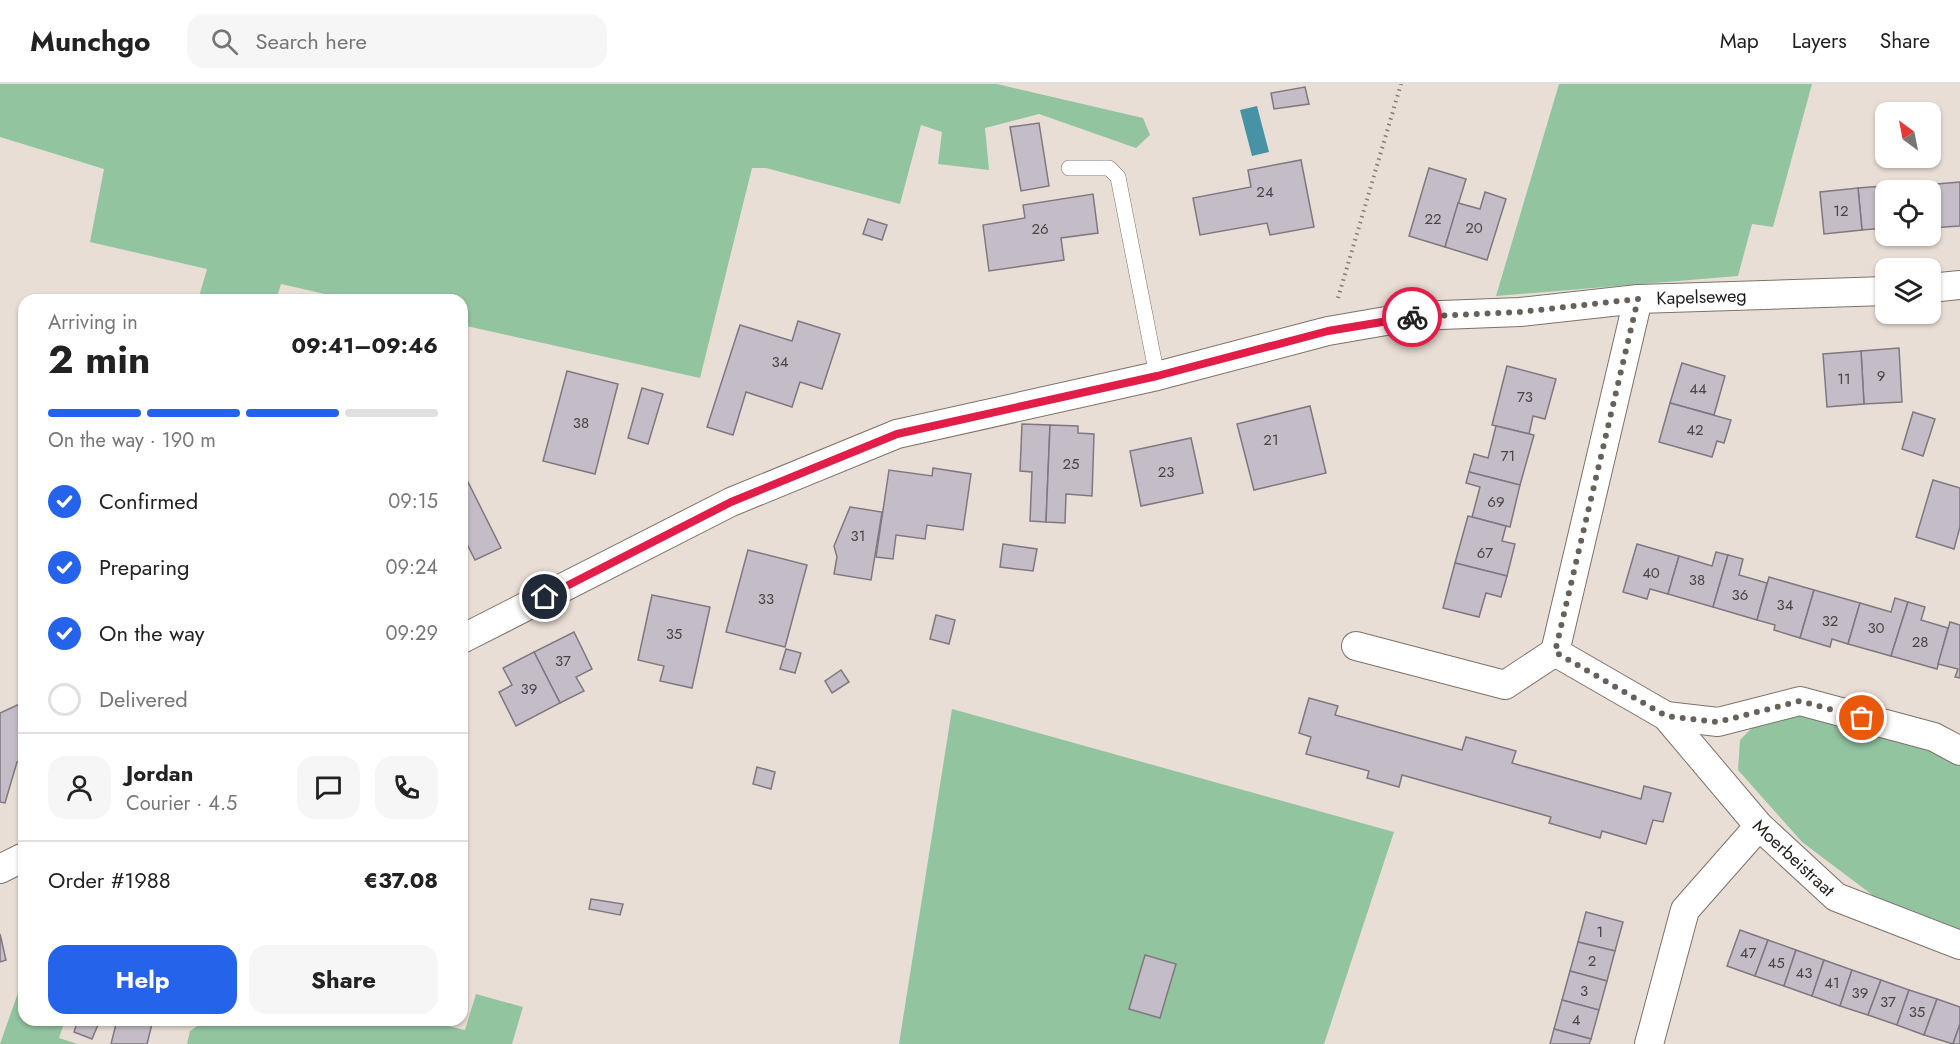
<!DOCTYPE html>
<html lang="en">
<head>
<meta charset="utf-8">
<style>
	:root { --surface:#fff; --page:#f6f6f6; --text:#222; --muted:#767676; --line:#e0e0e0; --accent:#2563eb }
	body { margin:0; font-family:Jost,sans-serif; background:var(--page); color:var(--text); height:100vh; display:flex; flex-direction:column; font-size:22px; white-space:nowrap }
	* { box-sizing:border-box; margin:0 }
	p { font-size:20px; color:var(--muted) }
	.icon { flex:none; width:33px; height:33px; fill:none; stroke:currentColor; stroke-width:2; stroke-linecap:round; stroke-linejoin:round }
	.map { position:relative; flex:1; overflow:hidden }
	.panel { position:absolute; left:18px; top:210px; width:450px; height:732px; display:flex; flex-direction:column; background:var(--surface); border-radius:18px; box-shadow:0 2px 4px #0004 }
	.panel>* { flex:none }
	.needle { width:39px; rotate:328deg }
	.tools { position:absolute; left:1875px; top:18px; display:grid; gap:12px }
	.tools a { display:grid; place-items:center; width:66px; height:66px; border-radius:12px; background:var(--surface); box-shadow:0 2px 4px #0004; font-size:30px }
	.pin { position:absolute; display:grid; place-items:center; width:51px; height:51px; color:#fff; margin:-26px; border:3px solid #fff; border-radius:50%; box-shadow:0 2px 6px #0007 }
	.courier { position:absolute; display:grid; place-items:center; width:60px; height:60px; margin:-30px; border:4px solid #e11d48; border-radius:50%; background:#fff; color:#222; box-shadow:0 2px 8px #0007 }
	.summary em { font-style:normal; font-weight:700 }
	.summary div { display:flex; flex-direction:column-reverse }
	.summary { display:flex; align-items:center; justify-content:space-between; height:102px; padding:0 30px }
	h1 { font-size:39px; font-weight:700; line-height:45px }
	.bar { display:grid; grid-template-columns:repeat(4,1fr); gap:9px 6px; align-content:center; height:72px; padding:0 30px }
	.bar i { height:8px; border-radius:4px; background:var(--line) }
	.bar .current { background:var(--accent) }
	.bar p { grid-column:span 4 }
	.line { display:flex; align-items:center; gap:15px; padding:0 30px; border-top:2px solid var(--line) }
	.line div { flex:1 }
	.round { display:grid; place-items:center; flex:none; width:63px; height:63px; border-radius:18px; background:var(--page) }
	ol { padding:0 30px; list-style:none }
	li { display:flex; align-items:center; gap:18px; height:66px }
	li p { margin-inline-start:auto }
	li .icon { padding:6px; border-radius:50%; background:var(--accent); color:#fff; stroke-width:4 }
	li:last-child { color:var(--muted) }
	li i { width:33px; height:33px; border:3px solid var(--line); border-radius:50% }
	.button { display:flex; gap:12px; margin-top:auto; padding:12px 30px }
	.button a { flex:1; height:69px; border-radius:18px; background:var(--accent); color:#fff; font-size:24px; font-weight:700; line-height:69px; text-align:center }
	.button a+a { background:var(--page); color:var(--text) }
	header { display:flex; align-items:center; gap:36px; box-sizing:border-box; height:84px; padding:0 30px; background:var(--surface); border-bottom:2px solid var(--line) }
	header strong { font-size:28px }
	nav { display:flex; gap:33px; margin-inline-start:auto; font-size:21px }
	.search { width:420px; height:54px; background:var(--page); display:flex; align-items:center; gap:15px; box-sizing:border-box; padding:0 21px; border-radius:18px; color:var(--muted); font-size:22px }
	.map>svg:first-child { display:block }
	.green { fill:#92c4a0 }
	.water { fill:#4793a5 }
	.building { fill:#c4bcc6; stroke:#7f7881; stroke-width:1.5 }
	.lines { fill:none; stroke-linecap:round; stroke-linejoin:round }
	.service-casing { stroke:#7c726a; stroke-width:16 }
	.minor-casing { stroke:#7c726a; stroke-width:30 }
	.path { stroke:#857e78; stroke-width:4; stroke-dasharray:1.5 4.5; stroke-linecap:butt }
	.service { stroke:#fff; stroke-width:15 }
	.minor { stroke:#fff; stroke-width:28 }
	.done { stroke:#67615b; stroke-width:6; stroke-dasharray:0 10.8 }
	.route { stroke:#e11d48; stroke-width:8 }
	.labels { text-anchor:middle; stroke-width:6; stroke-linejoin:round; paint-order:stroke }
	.number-label { font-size:15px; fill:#4a4545 }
	.street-label { font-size:18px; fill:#211d1a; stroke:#f7ebe3 }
</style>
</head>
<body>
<header>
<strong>Munchgo</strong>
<div class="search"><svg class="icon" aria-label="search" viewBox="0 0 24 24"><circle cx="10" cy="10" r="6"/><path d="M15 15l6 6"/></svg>Search here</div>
<nav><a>Map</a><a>Layers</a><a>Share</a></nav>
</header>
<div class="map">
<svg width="1960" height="960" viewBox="0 0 1960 960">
	<rect width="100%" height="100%" fill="#e9ded5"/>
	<g class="green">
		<path d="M 0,0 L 997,0 L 1143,34 L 1150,51 L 1136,64 L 1039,30 L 985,44 L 989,86 L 938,80 L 942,48 L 921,41 L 900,120 L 766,84 L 752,84 L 700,294 L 462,241 L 462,216 L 351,216 L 281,200 L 276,216 L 198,216 L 207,185 L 90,158 L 104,85 L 0,53 Z"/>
		<path d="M 1559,0 L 1812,0 L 1773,143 L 1752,140 L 1738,192 L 1496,212 Z"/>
		<path d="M 952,625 L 1394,748 L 1324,960 L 899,960 Z"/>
		<path d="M 1797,627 L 1947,669 L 1960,681 L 1960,850 L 1875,813 L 1802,758 L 1738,686 L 1740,656 L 1753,643 Z"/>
		<path d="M 24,892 L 24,936 L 65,936 L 59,954 L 78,960 L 0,960 Z"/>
		<path d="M 476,910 L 523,923 L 512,960 L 187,960 L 190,947 L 206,936 L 423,936 L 465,946 Z"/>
	</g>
	<path class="water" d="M 1257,22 L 1269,68 L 1252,72 L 1240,26 Z"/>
	<g class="building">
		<path d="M 1305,3 L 1309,20 L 1274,25 L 1271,9 Z"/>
		<rect x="1905" y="22" width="14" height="6"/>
		<path d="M 1039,39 L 1049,102 L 1021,107 L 1010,43 Z"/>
		<path d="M 1301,76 L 1314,143 L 1270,151 L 1267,139 L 1200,151 L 1193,114 L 1251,103 L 1248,86 Z"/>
		<path d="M 1429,84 L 1466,95 L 1445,163 L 1409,152 Z"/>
		<path d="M 1960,98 L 1960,142 L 1930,144 L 1930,106 L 1926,106 L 1925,101 Z"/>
		<path d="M 1896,101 L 1897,106 L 1886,106 L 1886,144 L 1862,146 L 1858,104 Z"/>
		<path d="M 1858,104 L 1862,146 L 1824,150 L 1820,108 Z"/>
		<path d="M 1485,108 L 1506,115 L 1487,176 L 1445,163 L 1458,119 L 1480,125 Z"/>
		<path d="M 1093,110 L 1098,149 L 1061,154 L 1064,176 L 989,187 L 983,141 L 1025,134 L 1023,121 Z"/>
		<path d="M 868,135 L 887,141 L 882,156 L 863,150 Z"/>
		<path d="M 798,237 L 840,250 L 822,305 L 800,298 L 792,323 L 746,308 L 733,351 L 707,343 L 740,241 L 792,257 Z"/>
		<path d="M 1899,264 L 1902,318 L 1864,320 L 1861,267 Z"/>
		<path d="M 1861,267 L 1864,320 L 1827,323 L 1823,270 Z"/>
		<path d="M 1682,279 L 1725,292 L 1714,331 L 1670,319 Z"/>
		<path d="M 1507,282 L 1556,295 L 1545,335 L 1533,332 L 1529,350 L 1492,341 Z"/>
		<path d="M 567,287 L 618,300 L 595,390 L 543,377 Z"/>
		<path d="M 642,304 L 663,310 L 648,360 L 628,354 Z"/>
		<path d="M 1670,319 L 1731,336 L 1724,359 L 1717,357 L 1712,373 L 1659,358 Z"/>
		<path d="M 1310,322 L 1326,389 L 1254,406 L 1237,340 Z"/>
		<path d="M 1913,328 L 1935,335 L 1923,372 L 1902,365 Z"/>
		<path d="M 1022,340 L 1050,341 L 1046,438 L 1030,437 L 1032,388 L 1020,387 Z"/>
		<path d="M 1050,341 L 1078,342 L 1078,349 L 1094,350 L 1092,412 L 1066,410 L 1065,439 L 1046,438 Z"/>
		<path d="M 1496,342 L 1534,351 L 1520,401 L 1469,388 L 1474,370 L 1488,374 Z"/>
		<path d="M 1191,354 L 1203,409 L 1141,422 L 1130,367 Z"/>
		<path d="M 933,384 L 971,390 L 963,446 L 927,441 L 925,455 L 896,451 L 893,475 L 876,473 L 889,386 L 932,392 Z"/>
		<path d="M 1469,388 L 1520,401 L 1510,443 L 1472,433 L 1480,403 L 1466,399 Z"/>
		<path d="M 466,394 L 501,464 L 475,476 L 468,462 L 462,465 L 462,396 Z"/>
		<path d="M 1933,396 L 1960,404 L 1960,443 L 1954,465 L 1916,453 Z"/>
		<path d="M 850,423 L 882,428 L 871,496 L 834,490 L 837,473 L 834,462 Z"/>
		<path d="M 1468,432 L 1506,442 L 1502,457 L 1515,460 L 1507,492 L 1455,479 Z"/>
		<path d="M 1003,460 L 1037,465 L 1033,487 L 1000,483 Z"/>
		<path d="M 1637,460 L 1679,472 L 1668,510 L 1650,505 L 1647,515 L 1623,508 Z"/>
		<path d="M 748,466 L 807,481 L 785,563 L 726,548 Z"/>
		<path d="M 1716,468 L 1728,471 L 1713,523 L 1668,510 L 1679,472 L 1712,482 Z"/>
		<path d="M 1728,471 L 1743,475 L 1739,491 L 1767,499 L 1757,536 L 1713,523 Z"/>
		<path d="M 1455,479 L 1507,492 L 1501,513 L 1486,509 L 1479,533 L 1443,524 Z"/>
		<path d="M 1769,493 L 1814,506 L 1800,554 L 1774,546 L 1775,541 L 1757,536 Z"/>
		<path d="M 1814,506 L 1860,519 L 1848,560 L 1832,555 L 1830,563 L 1800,554 Z"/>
		<path d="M 652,511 L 710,523 L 692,604 L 660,597 L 664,582 L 638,576 Z"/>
		<path d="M 1895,514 L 1908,518 L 1891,572 L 1848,560 L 1860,519 L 1891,528 Z"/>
		<path d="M 1908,518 L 1925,523 L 1921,536 L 1948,544 L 1937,585 L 1891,572 Z"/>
		<path d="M 936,531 L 955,536 L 949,560 L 930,555 Z"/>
		<path d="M 1950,538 L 1960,541 L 1960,594 L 1955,593 L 1958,585 L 1938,580 Z"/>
		<path d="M 574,548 L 592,585 L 576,593 L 584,607 L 560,619 L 534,568 Z"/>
		<path d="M 786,565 L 801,569 L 795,589 L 780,585 Z"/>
		<path d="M 534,568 L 560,619 L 516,642 L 499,608 L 512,601 L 503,584 Z"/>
		<path d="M 841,586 L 849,598 L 832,609 L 825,597 Z"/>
		<path d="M 1309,614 L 1338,622 L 1335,631 L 1462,666 L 1466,653 L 1516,667 L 1512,679 L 1641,715 L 1644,702 L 1671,709 L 1663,738 L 1653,736 L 1646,760 L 1602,747 L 1600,754 L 1549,739 L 1551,733 L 1402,691 L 1399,703 L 1367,694 L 1369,687 L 1306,670 L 1311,653 L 1299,649 Z"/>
		<path d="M 24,618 L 24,675 L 17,678 L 5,719 L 0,718 L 0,629 Z"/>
		<path d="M 757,683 L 775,688 L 771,705 L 753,700 Z"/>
		<path d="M 591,815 L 623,820 L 620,831 L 589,825 Z"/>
		<path d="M 1586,828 L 1623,838 L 1615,867 L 1578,858 Z"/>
		<path d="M 1740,846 L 1768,856 L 1755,892 L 1727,882 Z"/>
		<path d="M 0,850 L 6,876 L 0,878 Z"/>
		<path d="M 1768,856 L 1796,866 L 1784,902 L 1755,892 Z"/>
		<path d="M 1578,858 L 1615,867 L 1607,897 L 1570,887 Z"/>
		<path d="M 1796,866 L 1824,876 L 1812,912 L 1784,902 Z"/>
		<path d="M 1145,871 L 1176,880 L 1160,934 L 1129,925 Z"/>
		<path d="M 1824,876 L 1852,886 L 1840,922 L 1812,912 Z"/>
		<path d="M 1852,886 L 1881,896 L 1868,931 L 1840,922 Z"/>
		<path d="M 1570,887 L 1607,897 L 1599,926 L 1562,916 Z"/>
		<path d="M 1881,896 L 1909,906 L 1897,941 L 1868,931 Z"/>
		<path d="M 1909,906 L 1937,915 L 1924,951 L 1897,941 Z"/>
		<path d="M 1937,915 L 1960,923 L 1960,940 L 1953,960 L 1924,951 Z"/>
		<path d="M 1562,916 L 1599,926 L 1591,955 L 1554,945 Z"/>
		<path d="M 78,936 L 100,936 L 92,955 L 74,948 Z"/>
		<path d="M 117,936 L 153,936 L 147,960 L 111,960 Z"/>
		<path d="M 1960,940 L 1960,960 L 1953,960 Z"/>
		<path d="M 1554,945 L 1591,955 L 1589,960 L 1550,960 Z"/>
	</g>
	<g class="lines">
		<g class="service-casing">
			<path id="service" d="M 1069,84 L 1109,84 L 1118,93 L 1157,292"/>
		</g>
		<g class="minor-casing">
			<g id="minor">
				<path d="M 1930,204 L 1960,201"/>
				<path id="s1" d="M 1638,215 L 1555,568 L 1666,632 L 1759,742 L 1836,813 L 1960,861"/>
				<path id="s2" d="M 462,555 L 731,418 L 897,350 L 1157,292 L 1328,247 L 1415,232 L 1520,228 L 1638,215 L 1886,207"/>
				<path d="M 1356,562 L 1505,601 L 1555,568"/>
				<path d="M 1666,632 L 1718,638 L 1800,617 L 1934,653 L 1960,667"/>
				<path d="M 0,785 L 24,773"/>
				<path d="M 1649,960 L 1685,826 L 1759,742"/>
			</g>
		</g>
		<path class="path" d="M 1338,214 L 1401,0"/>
		<use href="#service" class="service"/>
		<use href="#minor" class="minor"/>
	</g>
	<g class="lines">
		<path class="done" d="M 1412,233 L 1520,228 L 1638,215 L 1555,568 L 1666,632 L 1718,638 L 1800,617 L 1862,634"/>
		<path class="route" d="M 545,513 L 731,418 L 897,350 L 1157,292 L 1328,247 L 1412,233"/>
	</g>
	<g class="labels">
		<g class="number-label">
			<text x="1265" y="113">24</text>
			<text x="1841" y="132">12</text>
			<text x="1433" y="140">22</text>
			<text x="1474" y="149">20</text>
			<text x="1040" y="150">26</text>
			<text x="780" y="283">34</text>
			<text x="1881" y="297">9</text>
			<text x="1844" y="300">11</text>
			<text x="1698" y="310">44</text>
			<text x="1525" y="318">73</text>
			<text x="581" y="344">38</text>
			<text x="1695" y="351">42</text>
			<text x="1271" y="361">21</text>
			<text x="1508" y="377">71</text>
			<text x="1071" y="385">25</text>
			<text x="1166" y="393">23</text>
			<text x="1496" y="423">69</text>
			<text x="858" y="457">31</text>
			<text x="1485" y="474">67</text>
			<text x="1651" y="494">40</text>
			<text x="1697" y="501">38</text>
			<text x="1740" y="516">36</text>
			<text x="766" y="520">33</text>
			<text x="1785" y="526">34</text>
			<text x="1830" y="542">32</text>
			<text x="1876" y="549">30</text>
			<text x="674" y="555">35</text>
			<text x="1920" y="563">28</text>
			<text x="563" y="582">37</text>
			<text x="529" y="610">39</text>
			<text x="1600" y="853">1</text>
			<text x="1748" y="874">47</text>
			<text x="1592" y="882">2</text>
			<text x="1776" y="884">45</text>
			<text x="1804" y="894">43</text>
			<text x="1832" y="904">41</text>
			<text x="1584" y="912">3</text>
			<text x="1860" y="914">39</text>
			<text x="1888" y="923">37</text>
			<text x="1917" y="933">35</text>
			<text x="1576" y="941">4</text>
		</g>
		<g class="street-label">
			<text dy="6" stroke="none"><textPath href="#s2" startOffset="1300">Kapelseweg</textPath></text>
			<text dy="6" stroke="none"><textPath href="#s1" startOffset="682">Moerbeistraat</textPath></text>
		</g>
	</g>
</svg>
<div class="tools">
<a><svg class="needle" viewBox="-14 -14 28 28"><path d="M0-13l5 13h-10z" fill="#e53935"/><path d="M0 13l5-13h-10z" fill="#767676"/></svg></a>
<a><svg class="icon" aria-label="locate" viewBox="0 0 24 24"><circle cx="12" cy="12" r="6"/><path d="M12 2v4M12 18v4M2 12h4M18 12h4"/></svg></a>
<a><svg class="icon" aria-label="layers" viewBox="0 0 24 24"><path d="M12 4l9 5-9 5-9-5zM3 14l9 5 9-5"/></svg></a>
</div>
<div class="pin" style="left:1862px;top:634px;background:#ea580c"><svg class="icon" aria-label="bag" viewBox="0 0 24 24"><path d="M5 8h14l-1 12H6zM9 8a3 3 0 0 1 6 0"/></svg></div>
<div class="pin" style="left:545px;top:513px;background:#1f2937"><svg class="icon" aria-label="home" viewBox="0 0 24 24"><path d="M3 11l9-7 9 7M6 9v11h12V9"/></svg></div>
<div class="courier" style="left:1412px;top:233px"><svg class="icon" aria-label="bike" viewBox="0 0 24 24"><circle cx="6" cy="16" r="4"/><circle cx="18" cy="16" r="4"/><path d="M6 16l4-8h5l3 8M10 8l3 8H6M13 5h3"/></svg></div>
<section class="panel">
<div class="summary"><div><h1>2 min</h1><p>Arriving in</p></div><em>09:41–09:46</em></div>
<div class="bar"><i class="current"></i><i class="current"></i><i class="current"></i><i></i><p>On the way · 190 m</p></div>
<ol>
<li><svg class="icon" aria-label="check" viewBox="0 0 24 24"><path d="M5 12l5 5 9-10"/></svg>Confirmed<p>09:15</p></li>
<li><svg class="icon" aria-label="check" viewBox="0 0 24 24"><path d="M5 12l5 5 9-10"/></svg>Preparing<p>09:24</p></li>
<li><svg class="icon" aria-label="check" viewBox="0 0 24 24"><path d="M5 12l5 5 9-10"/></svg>On the way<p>09:29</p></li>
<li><i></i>Delivered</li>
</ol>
<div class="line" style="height:108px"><a class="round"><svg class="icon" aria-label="person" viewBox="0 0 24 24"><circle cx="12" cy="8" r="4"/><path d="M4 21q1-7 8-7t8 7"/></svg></a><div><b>Jordan</b><p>Courier · 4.5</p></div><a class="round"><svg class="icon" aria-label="chat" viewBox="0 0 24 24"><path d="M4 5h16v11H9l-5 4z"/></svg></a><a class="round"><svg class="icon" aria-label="phone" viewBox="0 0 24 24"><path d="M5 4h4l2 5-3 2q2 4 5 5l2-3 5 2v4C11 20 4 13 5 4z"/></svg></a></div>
<div class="line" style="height:78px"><div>Order #1988</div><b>€37.08</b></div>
<div class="button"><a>Help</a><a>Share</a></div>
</section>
</div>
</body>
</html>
